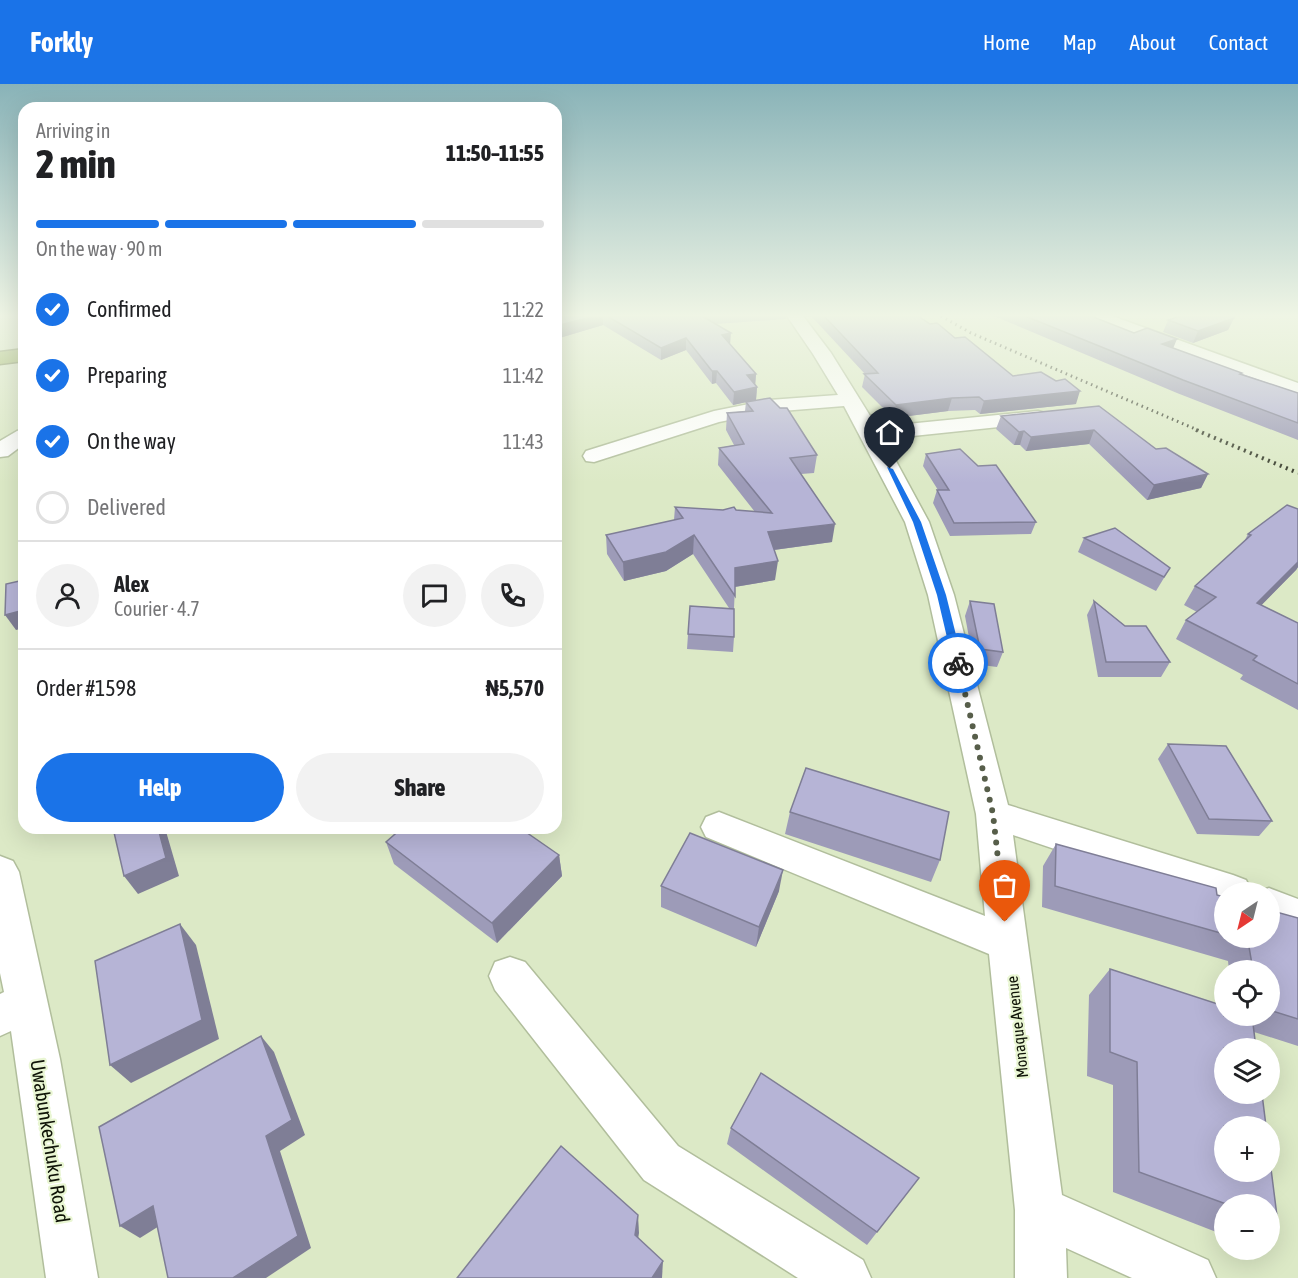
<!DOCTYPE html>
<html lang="en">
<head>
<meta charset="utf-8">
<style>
	:root { --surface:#fff; --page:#f2f2f2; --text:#202124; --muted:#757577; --line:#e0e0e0; --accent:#1a73e8 }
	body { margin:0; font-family:"Asap Condensed",sans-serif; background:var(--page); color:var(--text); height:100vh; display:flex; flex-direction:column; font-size:22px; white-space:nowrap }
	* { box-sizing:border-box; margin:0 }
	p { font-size:20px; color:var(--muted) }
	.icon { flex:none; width:33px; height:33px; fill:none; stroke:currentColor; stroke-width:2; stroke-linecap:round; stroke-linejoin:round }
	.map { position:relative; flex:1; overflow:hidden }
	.panel { position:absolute; left:18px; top:18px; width:544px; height:732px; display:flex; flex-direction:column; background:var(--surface); border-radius:18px; box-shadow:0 6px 24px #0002 }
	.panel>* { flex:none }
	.needle { width:39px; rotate:215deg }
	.fabs { position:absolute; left:1214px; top:798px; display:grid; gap:12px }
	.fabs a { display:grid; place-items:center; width:66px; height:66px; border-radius:50%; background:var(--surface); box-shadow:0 6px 24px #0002; font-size:30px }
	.pin { position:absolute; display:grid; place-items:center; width:51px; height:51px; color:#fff; margin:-62px -26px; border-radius:50% 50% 50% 0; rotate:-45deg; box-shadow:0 0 6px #0007 }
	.pin .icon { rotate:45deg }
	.courier { position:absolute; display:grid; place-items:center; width:60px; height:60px; margin:-30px; border:4px solid #1a73e8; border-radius:50%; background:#fff; color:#222; box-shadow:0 2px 8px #0007 }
	.summary em { font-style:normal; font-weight:800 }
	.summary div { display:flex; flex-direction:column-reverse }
	.summary { display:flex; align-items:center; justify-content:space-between; height:102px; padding:0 18px }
	h1 { font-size:39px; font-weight:800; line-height:45px }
	.bar { display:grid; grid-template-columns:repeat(4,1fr); gap:9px 6px; align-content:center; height:72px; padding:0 18px }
	.bar i { height:8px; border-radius:4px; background:var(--line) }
	.bar .selected { background:var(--accent) }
	.bar p { grid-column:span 4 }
	.line { display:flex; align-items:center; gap:15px; padding:0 18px; border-top:2px solid var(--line) }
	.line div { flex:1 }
	.round { display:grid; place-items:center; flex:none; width:63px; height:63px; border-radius:32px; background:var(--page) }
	ol { padding:0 18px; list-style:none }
	li { display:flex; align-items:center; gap:18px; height:66px }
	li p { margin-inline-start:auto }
	li .icon { padding:6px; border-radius:50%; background:var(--accent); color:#fff; stroke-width:4 }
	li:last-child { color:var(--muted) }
	li i { width:33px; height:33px; border:3px solid var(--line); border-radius:50% }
	.action { display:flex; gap:12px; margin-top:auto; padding:12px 18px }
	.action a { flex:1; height:69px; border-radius:36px; background:var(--accent); color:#fff; font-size:24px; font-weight:800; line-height:69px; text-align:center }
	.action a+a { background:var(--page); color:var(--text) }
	header { display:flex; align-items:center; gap:36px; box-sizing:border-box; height:84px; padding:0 30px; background:var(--accent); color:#fff }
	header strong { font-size:28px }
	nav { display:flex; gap:33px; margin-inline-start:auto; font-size:21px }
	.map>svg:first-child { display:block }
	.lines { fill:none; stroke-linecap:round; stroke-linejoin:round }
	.minor-casing { stroke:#b1be9c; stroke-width:3 }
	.highway-casing { stroke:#627636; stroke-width:3 }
	.minor { fill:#fff; fill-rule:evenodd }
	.highway { fill:#8fac4f; fill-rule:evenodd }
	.rail-far1 { stroke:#343929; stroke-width:3; stroke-dasharray:1.5 4; stroke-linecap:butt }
	.rail { stroke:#343929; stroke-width:4; stroke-dasharray:2 4.5; stroke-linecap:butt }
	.wall { fill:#9d9bb8 }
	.shaded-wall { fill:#7f7e96 }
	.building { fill:#b6b4d6; stroke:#7f7e96; stroke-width:1.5 }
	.route { fill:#1a73e8 }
	.done { stroke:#575e4a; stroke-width:6; stroke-dasharray:0 10.8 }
	.labels { text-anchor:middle; stroke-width:4.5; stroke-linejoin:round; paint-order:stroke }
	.street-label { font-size:16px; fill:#0f1307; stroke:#e9f6d3 }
	.near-street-label { font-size:20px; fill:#0f1307; stroke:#e9f6d3 }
</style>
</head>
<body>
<header>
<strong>Forkly</strong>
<nav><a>Home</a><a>Map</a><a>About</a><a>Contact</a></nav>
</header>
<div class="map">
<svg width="1298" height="1194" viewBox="0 0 1298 1194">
	<rect width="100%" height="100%" fill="#dce9c6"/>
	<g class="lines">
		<g class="minor-casing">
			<g id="minor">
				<path d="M 787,232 L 803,232 L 831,269 L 877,343 L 1038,327 L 1045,329 L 1048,333 L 1045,337 L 1038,339 L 884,355 L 929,438 L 954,511 L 1008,721 L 1233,791 L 1246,796 L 1252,808 L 1224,808 L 1224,822 L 1013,751 L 1062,1111 L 1208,1176 L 1216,1194 L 1132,1194 L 1066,1164 L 1067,1194 L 1015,1194 L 1015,1126 L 989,870 L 706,753 L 701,743 L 706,733 L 719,728 L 985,832 L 976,730 L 928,511 L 905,438 L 844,322 L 769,328 L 719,338 L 594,378 L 586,377 L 583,372 L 586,367 L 714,327 L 769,316 L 838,311 L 813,270 Z"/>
				<path d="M 1090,232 L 1112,232 L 1298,299 L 1298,311 L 1092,235 Z"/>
				<path d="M 24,345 L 24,360 L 8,372 L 0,373 L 0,357 L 17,347 Z"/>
				<path d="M 0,772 L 13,777 L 19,788 L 60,975 L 98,1194 L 46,1194 L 11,947 L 0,952 L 0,910 L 4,908 L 0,889 Z"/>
				<path d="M 1269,804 L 1298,815 L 1298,849 L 1269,838 L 1269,808 L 1257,808 Z"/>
				<path d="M 510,873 L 525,878 L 678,1062 L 863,1176 L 871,1194 L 798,1194 L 644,1096 L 495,906 L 489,892 L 495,878 Z"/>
			</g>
		</g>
		<g class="highway-casing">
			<path id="highway" d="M 24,265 L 24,277 L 0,280 L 0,268 Z"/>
		</g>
		<use href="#minor" class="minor"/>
		<use href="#highway" class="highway"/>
		<path class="rail-far1" d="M 941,232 L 971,249 L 1200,347"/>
		<path class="rail" d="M 1196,346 L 1298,389"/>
	</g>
	<g class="wall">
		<path d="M 556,232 L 786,232 L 786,235 L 716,240 L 730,260 L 756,290 L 755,301 L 757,303 L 756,316 L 817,371 L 814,389 L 801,390 L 832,458 L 774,466 L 775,496 L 735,503 L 734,524 L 734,553 L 733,568 L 687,565 L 690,522 L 729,524 L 693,470 L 666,487 L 624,497 L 607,470 L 606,451 L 674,436 L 675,423 L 755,428 L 718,381 L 719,364 L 734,361 L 726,346 L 727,329 L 745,327 L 746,318 L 733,321 L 716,299 L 712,300 L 686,266 L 661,276 L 603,241 L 556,255 Z"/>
		<path d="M 804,232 L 918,232 L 955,254 L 1013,292 L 1076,320 L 980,330 L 975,326 L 948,327 L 893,334 L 862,303 L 865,290 L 812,233 Z"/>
		<path d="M 994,232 L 1091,232 L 1173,264 L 1242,289 L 1242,290 L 1298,309 L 1298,356 L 1177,309 Z"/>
		<path d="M 1234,234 L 1228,246 L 1193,259 L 1163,248 L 1168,236 Z"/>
		<path d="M 1099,322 L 1156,365 L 1208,390 L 1201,404 L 1147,416 L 1089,360 L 1026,367 L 1020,361 L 1014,361 L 996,345 L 1001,332 Z"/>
		<path d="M 926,370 L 1036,438 L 1031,450 L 950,452 L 933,419 L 937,406 L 938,406 L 923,382 Z"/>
		<path d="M 1298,425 L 1298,483 L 1296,486 L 1261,521 L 1298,539 L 1298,626 L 1240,595 L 1243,591 L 1176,555 L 1186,536 L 1197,528 L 1184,521 L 1195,502 L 1244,458 L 1248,450 Z"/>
		<path d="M 1084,454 L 1170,484 L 1156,507 L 1078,468 Z"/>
		<path d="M 970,517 L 1003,568 L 997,583 L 974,580 L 965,532 Z"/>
		<path d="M 1094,517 L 1170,578 L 1161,593 L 1098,593 L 1087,531 Z"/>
		<path d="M 1168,660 L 1272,737 L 1259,752 L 1197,750 L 1158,675 Z"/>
		<path d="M 790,728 L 940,776 L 931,798 L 785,750 Z"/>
		<path d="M 386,758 L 559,771 L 562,792 L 497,859 L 394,780 Z"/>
		<path d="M 1056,760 L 1224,813 L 1224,854 L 1269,854 L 1298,834 L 1298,962 L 1254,948 L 1278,1140 L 1269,1145 L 1269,1120 L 1224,1120 L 1224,1151 L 1113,1108 L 1113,1001 L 1087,992 L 1089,911 L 1110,885 L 1224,932 L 1269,932 L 1269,886 L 1229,886 L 1228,877 L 1042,823 L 1043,782 Z"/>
		<path d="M 661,802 L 779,807 L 756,863 L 661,823 Z"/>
		<path d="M 731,1044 L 919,1094 L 867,1161 L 727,1060 Z"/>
	</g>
	<g class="shaded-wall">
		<path d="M 595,232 L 603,232 L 603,241 L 556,255 L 556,242 Z"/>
		<path d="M 1234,234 L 1228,246 L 1193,259 L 1198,247 Z"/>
		<path d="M 731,249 L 730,261 L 722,251 Z"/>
		<path d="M 686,254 L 686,266 L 661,276 L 661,264 Z"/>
		<path d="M 1177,255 L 1172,267 L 1162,260 Z"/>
		<path d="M 712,287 L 717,287 L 716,299 L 712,300 Z"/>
		<path d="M 756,290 L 755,303 L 747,291 Z"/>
		<path d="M 757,303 L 756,316 L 733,321 L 734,308 Z"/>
		<path d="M 1080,307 L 1076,320 L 980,330 L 984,317 Z"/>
		<path d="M 952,314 L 948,327 L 893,334 L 896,321 Z"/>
		<path d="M 1094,346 L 1089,360 L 1026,367 L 1031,353 Z"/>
		<path d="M 1024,347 L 1020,361 L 1014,361 L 1019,348 Z"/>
		<path d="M 1208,390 L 1201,404 L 1147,416 L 1154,401 Z"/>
		<path d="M 835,440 L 832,458 L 766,467 L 768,448 Z"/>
		<path d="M 694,451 L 693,470 L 666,487 L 624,497 L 623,478 Z"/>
		<path d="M 778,477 L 775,496 L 734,503 L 735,484 Z"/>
		<path d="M 1298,478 L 1298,483 L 1296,486 L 1245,538 L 1257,519 Z"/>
		<path d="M 24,526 L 24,544 L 16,546 L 5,531 Z"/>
		<path d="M 103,744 L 117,744 L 106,748 Z"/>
		<path d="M 158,744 L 165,744 L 179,792 L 138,810 L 124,792 Z"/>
		<path d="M 559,771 L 562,792 L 497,859 L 492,839 Z"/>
		<path d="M 783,786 L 779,807 L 756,863 L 759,843 Z"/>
		<path d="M 180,840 L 196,861 L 219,955 L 131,999 L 110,981 Z"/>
		<path d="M 261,952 L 274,968 L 305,1051 L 280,1067 L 311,1164 L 266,1194 L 233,1194 Z"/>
		<path d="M 153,1122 L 172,1134 L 140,1154 L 120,1142 Z"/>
		<path d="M 638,1131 L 639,1149 L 636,1168 L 635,1151 Z"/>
		<path d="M 663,1177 L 662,1194 L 652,1194 Z"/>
	</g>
	<g class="building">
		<path d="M 556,232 L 595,232 L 556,242 Z"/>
		<path d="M 607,232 L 702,232 L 731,249 L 722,251 L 756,290 L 747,291 L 757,303 L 734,308 L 717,287 L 712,287 L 686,254 L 661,264 Z"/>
		<path d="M 824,232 L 918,232 L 930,240 L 937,239 L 955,254 L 965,253 L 1013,292 L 1041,288 L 1056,297 L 1065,295 L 1080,307 L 984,317 L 979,313 L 952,314 L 896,321 L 864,290 L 878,289 Z"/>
		<path d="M 1025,232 L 1091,232 L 1134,249 L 1147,244 L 1177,255 L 1162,260 L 1242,289 L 1240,290 L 1298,309 L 1298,339 L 1183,296 Z"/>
		<path d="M 1181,232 L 1233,232 L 1234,234 L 1198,247 L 1168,236 Z"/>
		<path d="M 770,314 L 780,324 L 787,324 L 817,371 L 790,374 L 835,440 L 768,448 L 778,477 L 735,484 L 735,512 L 694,451 L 666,468 L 623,478 L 606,451 L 683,434 L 675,423 L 723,426 L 734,423 L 736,426 L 772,429 L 719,364 L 744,360 L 727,329 L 753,327 L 746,318 Z"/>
		<path d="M 1099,322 L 1156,365 L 1166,364 L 1208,390 L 1154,401 L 1094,346 L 1031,353 L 1024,347 L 1019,348 L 1001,332 Z"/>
		<path d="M 960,365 L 978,382 L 996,381 L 1036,438 L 954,439 L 937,406 L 949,406 L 926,370 Z"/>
		<path d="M 1287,421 L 1298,425 L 1298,478 L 1257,519 L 1298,539 L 1298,600 L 1253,576 L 1257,572 L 1186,536 L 1216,513 L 1195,502 L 1251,451 L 1248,450 Z"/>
		<path d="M 1115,444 L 1170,484 L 1164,493 L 1084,454 Z"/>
		<path d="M 24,496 L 24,526 L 5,531 L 6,500 Z"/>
		<path d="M 970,517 L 994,520 L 1003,568 L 980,565 Z"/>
		<path d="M 1094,517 L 1125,542 L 1146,542 L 1170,578 L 1106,578 Z"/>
		<path d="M 690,522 L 734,525 L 734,553 L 688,550 Z"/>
		<path d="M 1168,660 L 1226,662 L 1272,737 L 1209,735 Z"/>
		<path d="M 806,684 L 949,728 L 940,776 L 790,728 Z"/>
		<path d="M 113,744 L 158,744 L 166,774 L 124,792 Z"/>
		<path d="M 402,744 L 520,744 L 559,771 L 492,839 L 386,758 Z"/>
		<path d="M 690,749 L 783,786 L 759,843 L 661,802 Z"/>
		<path d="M 1056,760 L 1216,804 L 1217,811 L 1224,813 L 1224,850 L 1055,802 Z"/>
		<path d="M 1269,826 L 1298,834 L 1298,935 L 1269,926 L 1269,886 L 1253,886 L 1248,857 L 1237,854 L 1269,854 Z"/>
		<path d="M 180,840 L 202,936 L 110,981 L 95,877 Z"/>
		<path d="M 1110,885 L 1224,922 L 1224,932 L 1252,932 L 1256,964 L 1224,964 L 1224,1010 L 1262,1010 L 1266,1042 L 1224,1042 L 1224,1088 L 1269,1088 L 1269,1069 L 1278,1140 L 1269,1137 L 1269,1120 L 1226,1120 L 1139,1088 L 1137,978 L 1110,968 Z"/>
		<path d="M 261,952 L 292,1036 L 266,1052 L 298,1152 L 233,1194 L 168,1194 L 153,1122 L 120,1142 L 99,1043 Z"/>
		<path d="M 761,989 L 919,1094 L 877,1148 L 731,1044 Z"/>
		<path d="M 561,1062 L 638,1131 L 635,1151 L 663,1177 L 652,1194 L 457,1194 Z"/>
	</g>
	<linearGradient id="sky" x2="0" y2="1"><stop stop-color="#89b3b8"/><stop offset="0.58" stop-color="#eff5e5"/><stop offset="1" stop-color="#eff5e5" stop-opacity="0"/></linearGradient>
	<rect width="1298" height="399" fill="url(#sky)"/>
	<path class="route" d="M 887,383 L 893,385 L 921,438 L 946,511 L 963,579 L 961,581 L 954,581 L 953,579 L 937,511 L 913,438 Z"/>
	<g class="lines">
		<path class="done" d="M 958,579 L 993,730 L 1005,838"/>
	</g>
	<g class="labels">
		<g class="street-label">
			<text transform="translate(1017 943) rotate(-96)" y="6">Monaque Avenue</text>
		</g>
		<g class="near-street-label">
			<text transform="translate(50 1057) rotate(81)" y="7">Uwabunkechuku Road</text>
		</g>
	</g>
</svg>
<div class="fabs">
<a><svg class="needle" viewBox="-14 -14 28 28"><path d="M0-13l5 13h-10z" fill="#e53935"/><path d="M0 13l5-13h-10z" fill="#757577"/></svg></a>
<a><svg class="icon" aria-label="locate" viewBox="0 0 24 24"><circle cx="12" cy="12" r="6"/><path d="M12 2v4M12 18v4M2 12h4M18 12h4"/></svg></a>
<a><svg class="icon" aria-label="layers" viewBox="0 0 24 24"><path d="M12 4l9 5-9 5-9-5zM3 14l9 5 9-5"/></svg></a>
<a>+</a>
<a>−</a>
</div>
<div class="pin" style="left:1005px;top:838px;background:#ea580c"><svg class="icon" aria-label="bag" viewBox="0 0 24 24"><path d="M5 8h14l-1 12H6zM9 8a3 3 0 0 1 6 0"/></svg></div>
<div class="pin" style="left:890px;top:385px;background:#1f2937"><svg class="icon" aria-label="home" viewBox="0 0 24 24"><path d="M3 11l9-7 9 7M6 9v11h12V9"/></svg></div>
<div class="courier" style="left:958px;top:579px"><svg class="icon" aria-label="bike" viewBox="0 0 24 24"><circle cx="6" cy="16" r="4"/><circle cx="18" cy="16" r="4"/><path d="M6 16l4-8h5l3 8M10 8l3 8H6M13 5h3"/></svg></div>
<section class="panel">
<div class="summary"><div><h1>2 min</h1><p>Arriving in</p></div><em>11:50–11:55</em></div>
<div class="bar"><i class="selected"></i><i class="selected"></i><i class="selected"></i><i></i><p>On the way · 90 m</p></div>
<ol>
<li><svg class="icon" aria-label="check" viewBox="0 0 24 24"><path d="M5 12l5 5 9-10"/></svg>Confirmed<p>11:22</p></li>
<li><svg class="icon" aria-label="check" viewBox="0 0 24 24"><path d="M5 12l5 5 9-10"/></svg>Preparing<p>11:42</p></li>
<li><svg class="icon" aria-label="check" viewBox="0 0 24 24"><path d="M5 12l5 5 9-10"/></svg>On the way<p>11:43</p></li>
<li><i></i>Delivered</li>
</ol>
<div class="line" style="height:108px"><a class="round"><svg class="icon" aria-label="person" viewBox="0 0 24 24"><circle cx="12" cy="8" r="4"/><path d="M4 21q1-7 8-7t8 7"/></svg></a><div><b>Alex</b><p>Courier · 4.7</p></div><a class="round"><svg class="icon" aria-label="chat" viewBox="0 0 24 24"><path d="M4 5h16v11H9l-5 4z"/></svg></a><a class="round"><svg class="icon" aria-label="phone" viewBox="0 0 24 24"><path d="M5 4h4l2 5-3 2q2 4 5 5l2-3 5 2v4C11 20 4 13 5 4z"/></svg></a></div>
<div class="line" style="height:78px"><div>Order #1598</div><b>₦5,570</b></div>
<div class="action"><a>Help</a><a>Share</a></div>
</section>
</div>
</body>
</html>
